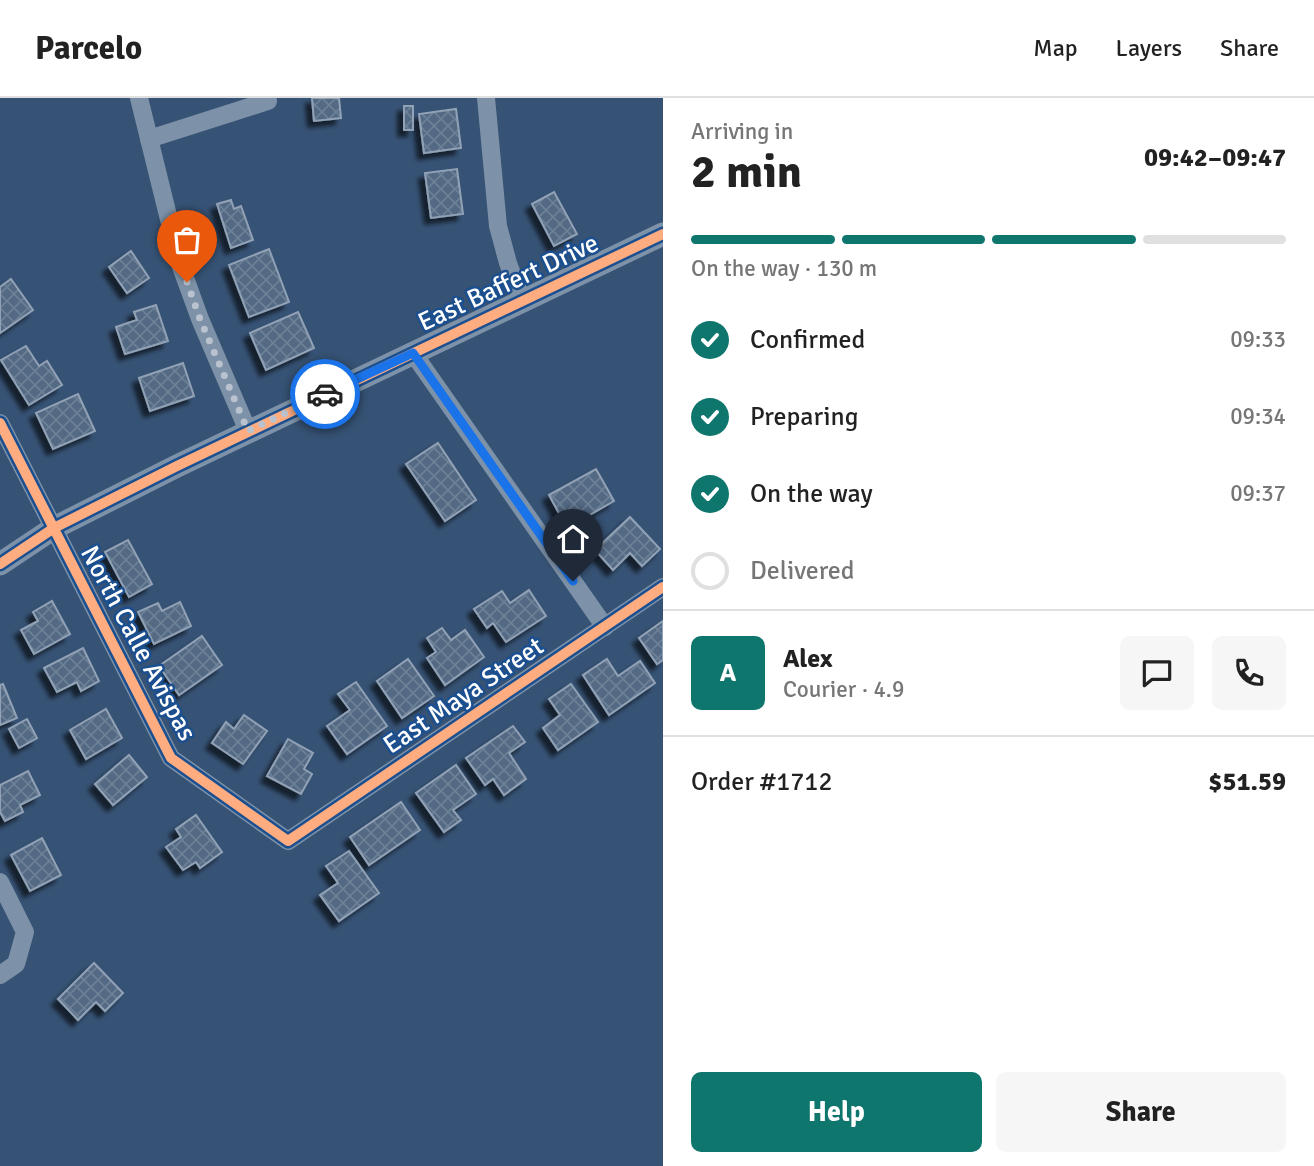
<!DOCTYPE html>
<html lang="en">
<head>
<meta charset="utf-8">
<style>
	:root { --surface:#fff; --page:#f6f6f6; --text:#222; --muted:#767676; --line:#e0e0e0; --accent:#0f766e }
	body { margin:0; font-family:Signika,sans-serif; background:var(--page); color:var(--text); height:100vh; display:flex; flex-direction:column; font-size:26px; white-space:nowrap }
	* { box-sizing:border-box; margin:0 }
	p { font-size:23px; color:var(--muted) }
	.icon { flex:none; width:38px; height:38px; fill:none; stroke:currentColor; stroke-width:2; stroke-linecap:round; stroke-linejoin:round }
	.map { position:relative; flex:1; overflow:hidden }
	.sheet { display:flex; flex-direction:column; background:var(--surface); width:651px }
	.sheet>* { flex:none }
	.pin { position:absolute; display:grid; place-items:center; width:60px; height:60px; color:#fff; margin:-72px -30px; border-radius:50% 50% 50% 0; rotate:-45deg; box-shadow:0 0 7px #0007 }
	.pin .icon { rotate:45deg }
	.courier { position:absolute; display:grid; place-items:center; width:70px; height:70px; margin:-35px; border:5px solid #1a73e8; border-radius:50%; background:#fff; color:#222; box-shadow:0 2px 9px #0007 }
	.overview em { font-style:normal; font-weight:700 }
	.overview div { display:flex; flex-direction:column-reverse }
	.overview { display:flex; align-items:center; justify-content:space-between; height:119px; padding:0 28px }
	h1 { font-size:46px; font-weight:700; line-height:52px }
	.bar { display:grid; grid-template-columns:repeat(4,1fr); gap:10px 7px; align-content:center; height:84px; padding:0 28px }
	.bar i { height:9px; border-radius:5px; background:var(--line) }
	.bar .current { background:var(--accent) }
	.bar p { grid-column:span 4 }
	.line { display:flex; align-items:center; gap:18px; padding:0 28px; border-top:2px solid var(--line) }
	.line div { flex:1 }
	.round { display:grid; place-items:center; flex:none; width:74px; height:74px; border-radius:10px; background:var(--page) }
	ol { padding:0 28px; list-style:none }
	li { display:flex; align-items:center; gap:21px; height:77px }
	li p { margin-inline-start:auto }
	li .icon { padding:7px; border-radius:50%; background:var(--accent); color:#fff; stroke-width:4 }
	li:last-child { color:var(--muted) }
	li i { width:38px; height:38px; border:4px solid var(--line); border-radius:50% }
	.primary-button { display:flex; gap:14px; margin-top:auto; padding:14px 28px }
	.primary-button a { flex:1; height:80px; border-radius:10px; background:var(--accent); color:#fff; font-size:28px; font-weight:700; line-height:80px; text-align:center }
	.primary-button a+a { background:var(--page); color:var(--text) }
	header { display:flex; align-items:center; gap:42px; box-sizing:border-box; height:98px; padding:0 35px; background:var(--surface); border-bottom:2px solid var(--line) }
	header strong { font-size:33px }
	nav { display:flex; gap:38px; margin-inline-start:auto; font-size:24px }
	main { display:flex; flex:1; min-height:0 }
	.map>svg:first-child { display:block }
	.building { fill:url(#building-cross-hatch); stroke:#92a2b6; stroke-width:2; filter:url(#shadow) }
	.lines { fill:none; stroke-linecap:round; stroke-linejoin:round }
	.minor { stroke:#7d92a8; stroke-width:18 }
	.tertiary { stroke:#7d92a8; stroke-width:23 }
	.cycleway-casing { stroke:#1b4f8f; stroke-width:15 }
	.cycleway { stroke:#ffac80; stroke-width:10 }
	.done { stroke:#b9c2ce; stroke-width:7; stroke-dasharray:0 12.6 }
	.route { stroke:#1a73e8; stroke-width:9 }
	.labels { text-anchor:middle; stroke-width:5; stroke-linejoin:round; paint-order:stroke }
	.street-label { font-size:26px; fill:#fff; stroke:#1b4f8f }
</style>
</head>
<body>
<header>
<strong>Parcelo</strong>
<nav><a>Map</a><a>Layers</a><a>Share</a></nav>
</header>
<main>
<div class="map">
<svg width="663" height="1068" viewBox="0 0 663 1068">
	<defs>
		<pattern id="building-cross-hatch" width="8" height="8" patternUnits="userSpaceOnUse" patternTransform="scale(1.75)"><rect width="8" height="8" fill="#526984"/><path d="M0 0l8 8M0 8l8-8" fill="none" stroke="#6c8096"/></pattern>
		<filter id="shadow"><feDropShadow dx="-6" dy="6" stdDeviation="2" flood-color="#0009"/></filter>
	</defs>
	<rect width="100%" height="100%" fill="#365274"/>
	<g class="building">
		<path d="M 312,0 L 339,0 L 341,20 L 314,23 Z"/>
		<rect x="404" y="8" width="9" height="24"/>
		<path d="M 456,11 L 461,50 L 424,55 L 419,16 Z"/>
		<path d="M 457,71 L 463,116 L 431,120 L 425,75 Z"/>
		<path d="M 554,94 L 577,136 L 554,148 L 532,106 Z"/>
		<path d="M 231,102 L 234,111 L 241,108 L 253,142 L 231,150 L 217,106 Z"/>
		<path d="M 269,151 L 289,204 L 249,219 L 229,167 Z"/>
		<path d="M 131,153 L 149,180 L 127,195 L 109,169 Z"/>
		<path d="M 11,181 L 33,212 L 0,235 L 0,189 Z"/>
		<path d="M 156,207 L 168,243 L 125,256 L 116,229 L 137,222 L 134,214 Z"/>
		<path d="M 298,214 L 314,250 L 266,272 L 250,235 Z"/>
		<path d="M 26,248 L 39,268 L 47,263 L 62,287 L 29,307 L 1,262 Z"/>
		<path d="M 183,265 L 194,298 L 150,313 L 139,280 Z"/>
		<path d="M 78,296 L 95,333 L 53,351 L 36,315 Z"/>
		<path d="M 438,345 L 476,402 L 445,423 L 406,366 Z"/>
		<path d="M 596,371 L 614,403 L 567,430 L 549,397 Z"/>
		<path d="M 630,419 L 660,451 L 642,468 L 630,455 L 613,472 L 595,452 Z"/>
		<path d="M 128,442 L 152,486 L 129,499 L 105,454 Z"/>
		<path d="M 529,492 L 546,518 L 506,544 L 493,525 L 487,530 L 474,511 L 502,493 L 510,505 Z"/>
		<path d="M 52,503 L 70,536 L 34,556 L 21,532 L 38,523 L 33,514 Z"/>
		<path d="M 180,504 L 191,528 L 154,546 L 138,514 L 158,505 L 162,513 Z"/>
		<path d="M 663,523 L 663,562 L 657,566 L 639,540 Z"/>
		<path d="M 442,530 L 451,542 L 465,532 L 484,559 L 445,587 L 427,560 L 436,554 L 427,540 Z"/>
		<path d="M 202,538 L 222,567 L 179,597 L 159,568 Z"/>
		<path d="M 83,550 L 99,583 L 81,593 L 77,584 L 57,594 L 44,570 Z"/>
		<path d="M 408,561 L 434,598 L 402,620 L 377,583 Z"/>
		<path d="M 607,561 L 618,578 L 640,563 L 655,585 L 609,617 L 583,577 Z"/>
		<path d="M 356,584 L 387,628 L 347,656 L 327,628 L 350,612 L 338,596 Z"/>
		<path d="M 3,586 L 17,620 L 0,627 L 0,587 Z"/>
		<path d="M 571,586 L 598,624 L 558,652 L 543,630 L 560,617 L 549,601 Z"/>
		<path d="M 106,611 L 122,640 L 86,661 L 70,632 Z"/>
		<path d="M 244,617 L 267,633 L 243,666 L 212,645 L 226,624 L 234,631 Z"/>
		<path d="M 27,621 L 37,640 L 19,650 L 9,631 Z"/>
		<path d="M 513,628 L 525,644 L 509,655 L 526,681 L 504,697 L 493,681 L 485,687 L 466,660 Z"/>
		<path d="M 288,641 L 313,655 L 304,671 L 312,676 L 301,696 L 267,678 Z"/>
		<path d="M 129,657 L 147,679 L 113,707 L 95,686 Z"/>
		<path d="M 456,667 L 476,696 L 453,712 L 461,722 L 444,734 L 416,695 Z"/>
		<path d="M 28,673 L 40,697 L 20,707 L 23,714 L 5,723 L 0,714 L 0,687 Z"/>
		<path d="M 401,704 L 420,732 L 369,767 L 350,739 Z"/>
		<path d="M 196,717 L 222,754 L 200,770 L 196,764 L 183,772 L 166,749 L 181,739 L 176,731 Z"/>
		<path d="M 42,740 L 61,777 L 30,793 L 11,757 Z"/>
		<path d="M 349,753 L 379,795 L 339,823 L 320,797 L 338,785 L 326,768 Z"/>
		<path d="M 94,865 L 123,895 L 105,913 L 96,904 L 78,922 L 58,901 Z"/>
	</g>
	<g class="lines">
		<g class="minor">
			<path d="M 139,0 L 180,166 L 200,221 L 248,333"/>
			<path d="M 486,0 L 498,128 L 508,165 L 522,203"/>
			<path d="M 149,41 L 268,3"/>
			<path d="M 413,255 L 605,529"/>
			<path d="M 0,325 L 171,660 L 288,743 L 663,489"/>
			<path d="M 0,784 L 25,834 L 16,866 L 0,877"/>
		</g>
		<path class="tertiary" d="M 0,466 L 54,430 L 177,368 L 663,136"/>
		<g class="cycleway-casing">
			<g id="cycleway">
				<path d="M 0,325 L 171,660 L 288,743 L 663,489"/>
				<path d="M 0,466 L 54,430 L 177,368 L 663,136"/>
			</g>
		</g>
		<use href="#cycleway" class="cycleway"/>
	</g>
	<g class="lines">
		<path class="done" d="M 187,184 L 200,221 L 248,333 L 325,296"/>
		<path class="route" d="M 325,296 L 413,255 L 573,483"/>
	</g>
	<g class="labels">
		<g class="street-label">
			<text transform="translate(508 184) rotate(-25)" y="9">East Baffert Drive</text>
			<text transform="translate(139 545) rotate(62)" y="9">North Calle Avispas</text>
			<text transform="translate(463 597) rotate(-34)" y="9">East Maya Street</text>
		</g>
	</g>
</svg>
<div class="pin" style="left:187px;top:184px;background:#ea580c"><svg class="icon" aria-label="bag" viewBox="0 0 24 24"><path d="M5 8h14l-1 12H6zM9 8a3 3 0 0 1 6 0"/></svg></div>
<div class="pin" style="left:573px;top:483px;background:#1f2937"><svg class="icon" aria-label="home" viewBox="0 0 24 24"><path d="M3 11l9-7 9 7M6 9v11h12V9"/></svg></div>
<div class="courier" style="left:325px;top:296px"><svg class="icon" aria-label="car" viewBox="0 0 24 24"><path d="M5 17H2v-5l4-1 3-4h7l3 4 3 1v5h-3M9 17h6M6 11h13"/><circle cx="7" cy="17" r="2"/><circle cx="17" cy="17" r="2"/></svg></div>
</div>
<section class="sheet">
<div class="overview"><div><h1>2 min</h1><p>Arriving in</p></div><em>09:42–09:47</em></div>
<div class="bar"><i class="current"></i><i class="current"></i><i class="current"></i><i></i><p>On the way · 130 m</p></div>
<ol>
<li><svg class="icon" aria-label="check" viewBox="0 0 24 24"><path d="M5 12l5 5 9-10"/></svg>Confirmed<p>09:33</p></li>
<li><svg class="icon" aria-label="check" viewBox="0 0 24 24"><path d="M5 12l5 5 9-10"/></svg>Preparing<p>09:34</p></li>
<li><svg class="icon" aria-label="check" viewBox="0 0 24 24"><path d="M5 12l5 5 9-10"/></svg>On the way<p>09:37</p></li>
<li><i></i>Delivered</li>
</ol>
<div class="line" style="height:126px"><b class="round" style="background:var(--accent);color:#fff">A</b><div><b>Alex</b><p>Courier · 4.9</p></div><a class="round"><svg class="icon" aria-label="chat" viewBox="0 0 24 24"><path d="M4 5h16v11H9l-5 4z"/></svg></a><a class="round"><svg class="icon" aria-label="phone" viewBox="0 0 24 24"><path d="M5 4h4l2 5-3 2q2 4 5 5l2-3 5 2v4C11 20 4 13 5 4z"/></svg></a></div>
<div class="line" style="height:91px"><div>Order #1712</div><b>$51.59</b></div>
<div class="primary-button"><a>Help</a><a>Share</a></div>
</section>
</main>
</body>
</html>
